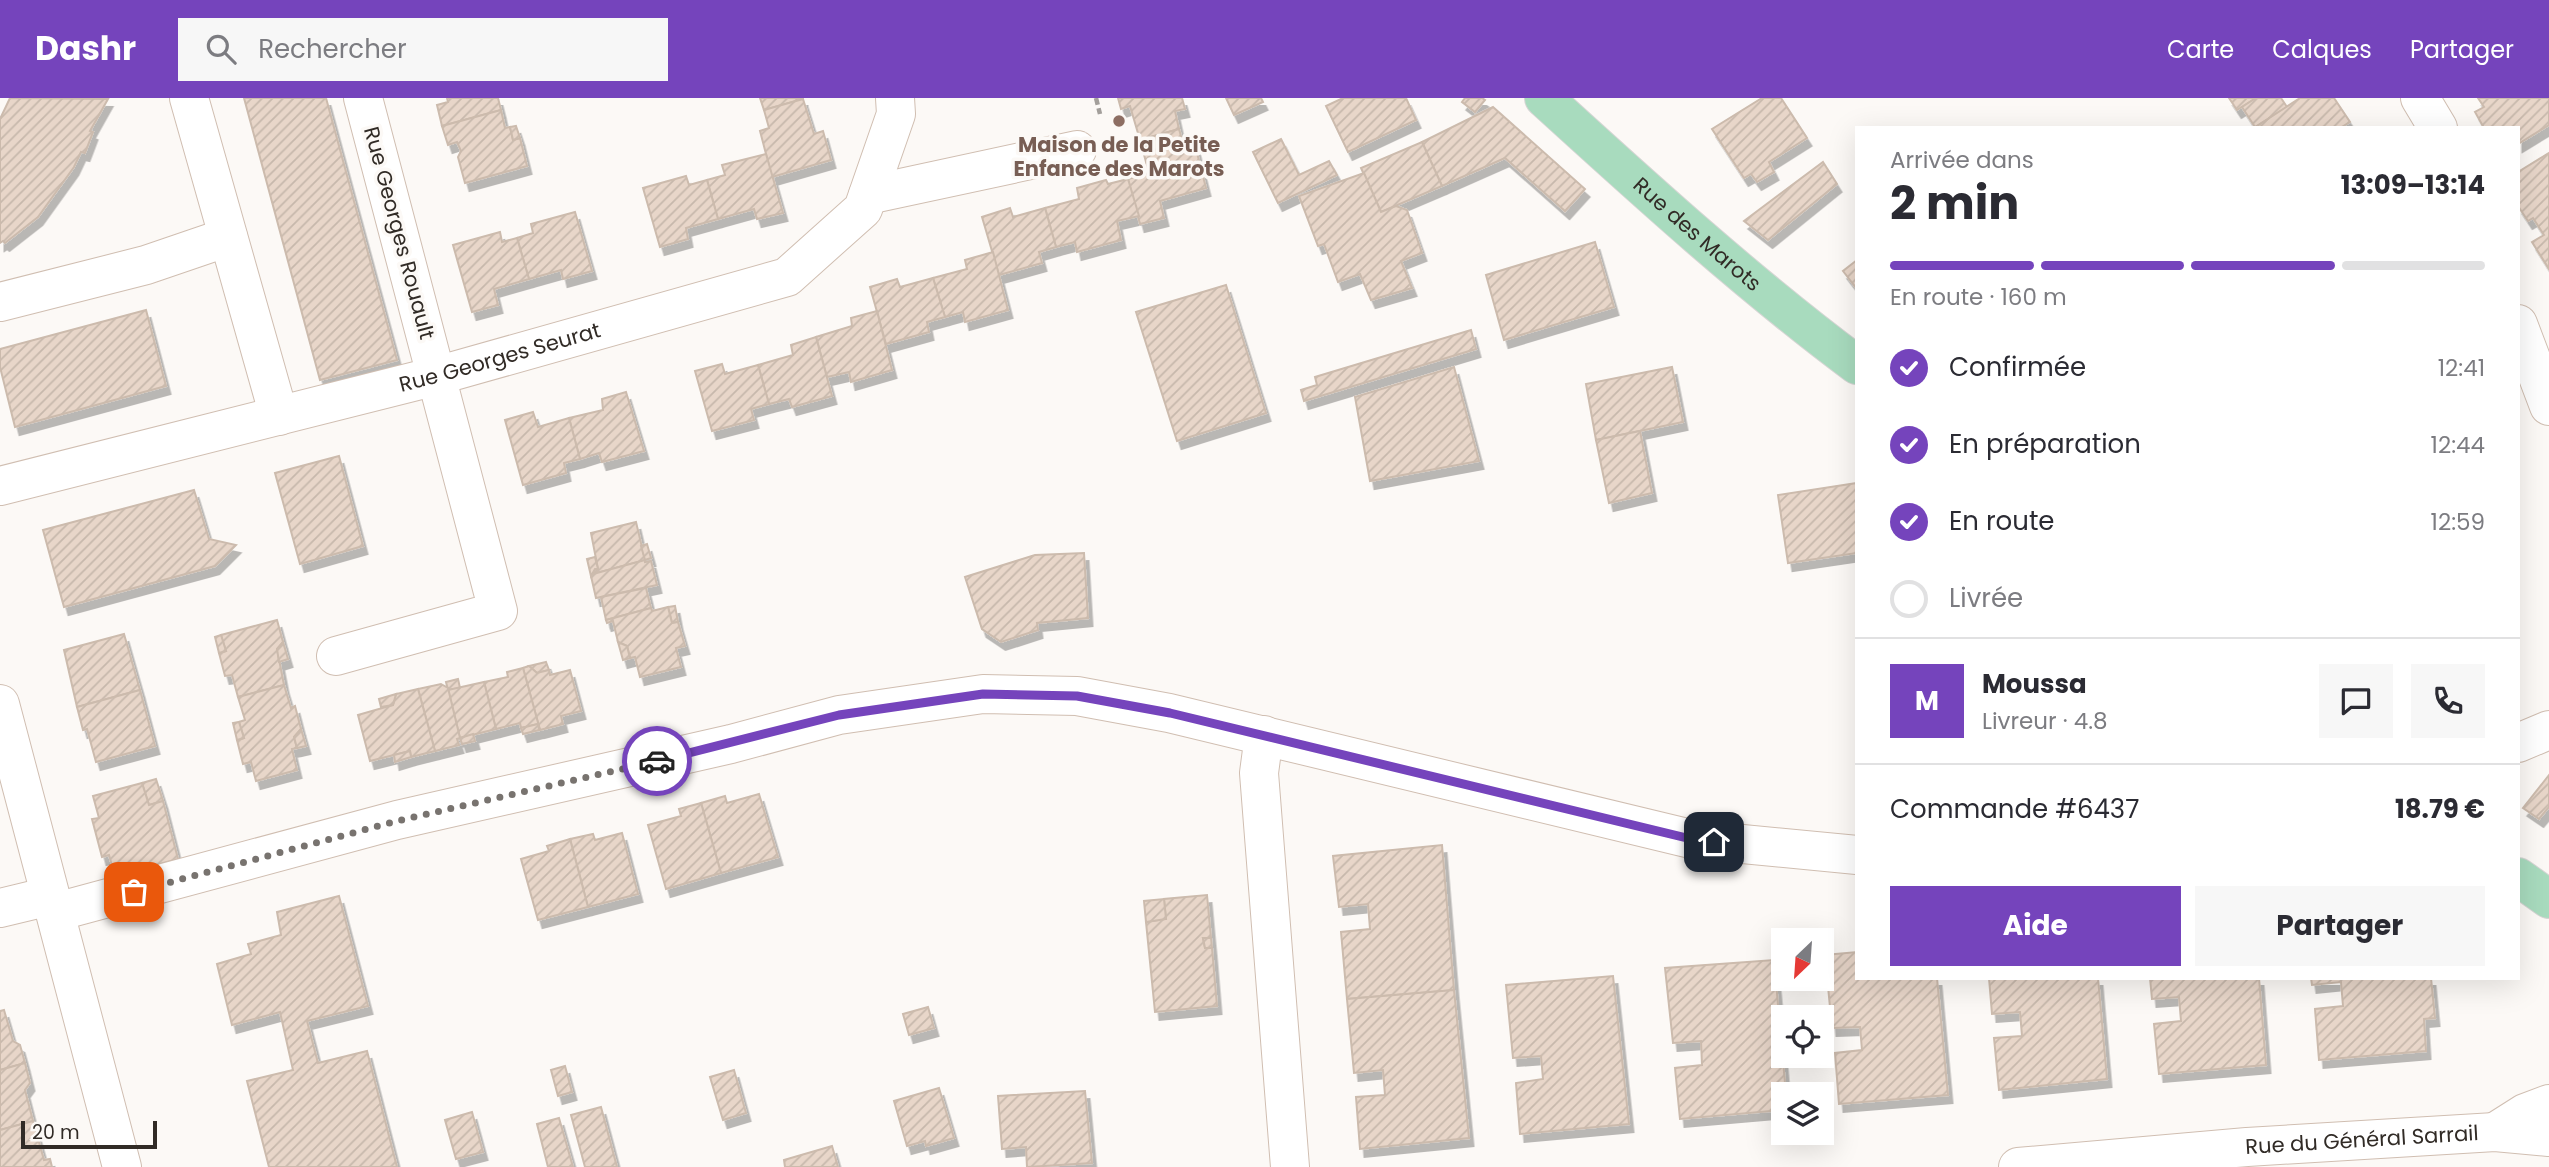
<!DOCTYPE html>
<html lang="fr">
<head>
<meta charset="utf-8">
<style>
	:root { --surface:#fff; --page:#f7f7f7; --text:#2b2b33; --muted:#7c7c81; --line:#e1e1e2; --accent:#7544bc }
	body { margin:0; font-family:Poppins,sans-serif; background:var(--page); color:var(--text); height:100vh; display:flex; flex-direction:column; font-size:26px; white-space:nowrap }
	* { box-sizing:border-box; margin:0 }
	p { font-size:23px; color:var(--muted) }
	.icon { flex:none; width:38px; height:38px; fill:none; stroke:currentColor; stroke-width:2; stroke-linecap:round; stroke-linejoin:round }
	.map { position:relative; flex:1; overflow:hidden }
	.panel { position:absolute; left:1855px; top:28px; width:665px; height:854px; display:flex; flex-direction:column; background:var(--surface); border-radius:0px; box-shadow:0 7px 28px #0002 }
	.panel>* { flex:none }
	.needle { width:46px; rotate:205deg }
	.tools { position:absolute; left:1771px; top:830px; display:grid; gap:14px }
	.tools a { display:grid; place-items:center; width:63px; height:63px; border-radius:0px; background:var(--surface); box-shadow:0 7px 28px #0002; font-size:35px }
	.scale { position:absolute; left:21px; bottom:18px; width:136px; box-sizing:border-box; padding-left:7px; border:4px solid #312b26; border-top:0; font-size:19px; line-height:24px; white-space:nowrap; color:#312b26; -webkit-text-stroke:5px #fcf9f6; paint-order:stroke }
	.pin { position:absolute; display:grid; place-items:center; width:60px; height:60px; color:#fff; margin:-30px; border-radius:14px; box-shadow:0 4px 10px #0006 }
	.courier { position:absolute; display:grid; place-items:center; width:70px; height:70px; margin:-35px; border:5px solid #7544bc; border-radius:50%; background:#fff; color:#222; box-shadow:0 2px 9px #0007 }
	.overview em { font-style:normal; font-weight:700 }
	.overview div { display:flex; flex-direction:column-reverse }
	.overview { display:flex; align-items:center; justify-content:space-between; height:119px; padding:0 35px }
	h1 { font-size:46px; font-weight:700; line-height:52px }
	.bar { display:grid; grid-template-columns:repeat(4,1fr); gap:10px 7px; align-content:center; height:84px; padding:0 35px }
	.bar i { height:9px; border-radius:5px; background:var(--line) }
	.bar .current { background:var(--accent) }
	.bar p { grid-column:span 4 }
	.line { display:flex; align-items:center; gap:18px; padding:0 35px; border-top:2px solid var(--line) }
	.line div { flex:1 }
	.round { display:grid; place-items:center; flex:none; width:74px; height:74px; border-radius:0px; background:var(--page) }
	ol { padding:0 35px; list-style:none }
	li { display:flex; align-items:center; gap:21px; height:77px }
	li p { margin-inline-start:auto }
	li .icon { padding:7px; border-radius:50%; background:var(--accent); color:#fff; stroke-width:4 }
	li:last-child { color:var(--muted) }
	li i { width:38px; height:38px; border:4px solid var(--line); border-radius:50% }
	.primary-button { display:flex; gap:14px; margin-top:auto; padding:14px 35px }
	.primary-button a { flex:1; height:80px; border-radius:0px; background:var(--accent); color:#fff; font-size:28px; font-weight:700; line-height:80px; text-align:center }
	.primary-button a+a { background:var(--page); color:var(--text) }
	header { display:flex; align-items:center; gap:42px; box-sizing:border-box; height:98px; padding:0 35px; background:var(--accent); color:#fff }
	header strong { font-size:33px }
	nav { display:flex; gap:38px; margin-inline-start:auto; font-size:24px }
	.search { width:490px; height:63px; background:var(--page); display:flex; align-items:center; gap:18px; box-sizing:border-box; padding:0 24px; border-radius:0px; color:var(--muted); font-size:26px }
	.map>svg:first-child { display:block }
	.building { fill:url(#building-hatch); stroke:#ccbbad; stroke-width:2; filter:url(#shadow) }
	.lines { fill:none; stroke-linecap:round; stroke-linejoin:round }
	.minor-casing { stroke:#d0beb1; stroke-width:40 }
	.major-casing { stroke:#d6d5d4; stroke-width:40 }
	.path { stroke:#a39f9b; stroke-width:4.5; stroke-dasharray:7 3.5; stroke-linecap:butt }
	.minor { stroke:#fff; stroke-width:38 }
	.major { stroke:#a8dbbe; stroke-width:38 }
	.done { stroke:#78736f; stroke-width:7; stroke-dasharray:0 12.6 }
	.route { stroke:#7544bc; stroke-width:9 }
	.education-dot { fill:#8d6e63; stroke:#fcf9f6; stroke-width:2.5 }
	.labels { text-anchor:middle; stroke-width:7; stroke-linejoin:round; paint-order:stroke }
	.education-label { font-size:21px; font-weight:bold; fill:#785e54; stroke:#fcf9f6 }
	.street-label { font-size:21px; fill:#312b26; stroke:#fcf9f6 }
</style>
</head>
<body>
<header>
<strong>Dashr</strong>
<div class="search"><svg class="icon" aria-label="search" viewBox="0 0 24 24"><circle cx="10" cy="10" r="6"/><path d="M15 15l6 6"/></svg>Rechercher</div>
<nav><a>Carte</a><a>Calques</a><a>Partager</a></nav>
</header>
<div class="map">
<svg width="2549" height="1069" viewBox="0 0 2549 1069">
	<defs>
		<pattern id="building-hatch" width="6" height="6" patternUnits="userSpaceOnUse" patternTransform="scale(1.75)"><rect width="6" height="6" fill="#e8d6c9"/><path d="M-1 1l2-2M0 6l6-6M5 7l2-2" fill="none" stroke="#c7b8ac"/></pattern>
		<filter id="shadow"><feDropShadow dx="4.5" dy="8" stdDeviation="0" flood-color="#0004"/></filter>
	</defs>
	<rect width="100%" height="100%" fill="#fcf9f6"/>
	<g class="building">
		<path d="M 10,0 L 108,1 L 90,33 L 93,34 L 85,55 L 81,54 L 74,69 L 38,119 L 5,145 L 3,143 L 0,145 L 0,21 Z"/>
		<path d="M 244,0 L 326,0 L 397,262 L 320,282 Z"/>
		<path d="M 447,0 L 498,0 L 501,12 L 442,28 L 437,7 L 448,4 Z"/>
		<path d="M 760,0 L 803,0 L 803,1 L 764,12 Z"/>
		<path d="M 1118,0 L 1182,0 L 1185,11 L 1175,13 L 1179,31 L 1140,42 L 1130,8 L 1121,11 Z"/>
		<path d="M 1226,0 L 1261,0 L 1263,4 L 1234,17 Z"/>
		<path d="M 1343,0 L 1406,0 L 1416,22 L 1348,54 L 1326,8 Z"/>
		<path d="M 1465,0 L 1482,0 L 1485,2 L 1475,14 L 1462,4 Z"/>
		<path d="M 1762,0 L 1781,0 L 1807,40 L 1769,64 L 1774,74 L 1757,84 L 1751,76 L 1744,80 L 1712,31 Z"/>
		<path d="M 2229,0 L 2256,0 L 2237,12 Z"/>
		<path d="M 2256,0 L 2281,0 L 2287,9 L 2255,29 L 2242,9 Z"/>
		<path d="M 2300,0 L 2334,0 L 2350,24 L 2340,30 L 2254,30 Z"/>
		<path d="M 2478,0 L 2549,0 L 2549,27 L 2518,46 L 2518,30 L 2484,30 L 2475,14 L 2484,9 Z"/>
		<path d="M 803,1 L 814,36 L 823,33 L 831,62 L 772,79 L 760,33 L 769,30 L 764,12 Z"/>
		<path d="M 1493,9 L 1585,91 L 1565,113 L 1505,60 L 1442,88 L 1422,44 Z"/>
		<path d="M 501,12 L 505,30 L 510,29 L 513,42 L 520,40 L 527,68 L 465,85 L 458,59 L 461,53 L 457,44 L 448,47 L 442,28 Z"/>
		<path d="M 516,28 L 520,40 L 513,42 L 510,29 Z"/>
		<path d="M 1179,31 L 1184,49 L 1195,47 L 1206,90 L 1160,103 L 1164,120 L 1140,126 L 1128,81 L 1149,75 L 1140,42 Z"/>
		<path d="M 1281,41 L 1299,77 L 1329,63 L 1337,77 L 1278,105 L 1253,54 Z"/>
		<path d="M 1422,44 L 1442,88 L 1381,114 L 1361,70 Z"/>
		<path d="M 2549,55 L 2549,171 L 2532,144 L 2544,137 L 2533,120 L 2528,123 L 2518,108 L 2518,74 Z"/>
		<path d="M 766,56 L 783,115 L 757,121 L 754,111 L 718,121 L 707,82 L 725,77 L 722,67 Z"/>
		<path d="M 1823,64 L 1837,86 L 1768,142 L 1744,123 Z"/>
		<path d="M 1364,75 L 1381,114 L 1396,108 L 1407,112 L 1422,155 L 1401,163 L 1412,190 L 1371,202 L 1360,176 L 1338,184 L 1324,146 L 1318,148 L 1299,98 Z"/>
		<path d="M 686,78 L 689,87 L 707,82 L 718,121 L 686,130 L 688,141 L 660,149 L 643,90 Z"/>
		<path d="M 1128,81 L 1139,118 L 1117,123 L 1121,142 L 1077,154 L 1075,144 L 1056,149 L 1045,110 L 1079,101 L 1077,90 L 1106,82 L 1108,86 Z"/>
		<path d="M 1010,110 L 1013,119 L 1045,110 L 1056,149 L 1039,154 L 1042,165 L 999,177 L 982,119 Z"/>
		<path d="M 575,114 L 592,173 L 563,181 L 561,172 L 529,181 L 517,140 L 533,135 L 531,126 Z"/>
		<path d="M 500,134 L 502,144 L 517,140 L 529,181 L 494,191 L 498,207 L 472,214 L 453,147 Z"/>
		<path d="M 1595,144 L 1614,209 L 1504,242 L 1486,177 Z"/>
		<path d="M 993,154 L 1008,212 L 965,224 L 963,214 L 945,219 L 933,180 L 967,171 L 965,162 Z"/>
		<path d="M 1857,162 L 1857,191 L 1843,173 Z"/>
		<path d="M 933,180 L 945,219 L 927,224 L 929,234 L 886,246 L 870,189 L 897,181 L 900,189 Z"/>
		<path d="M 1226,187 L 1266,315 L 1177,343 L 1136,214 Z"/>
		<path d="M 146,212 L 166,288 L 15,329 L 0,269 L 0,251 Z"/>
		<path d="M 877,213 L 892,272 L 851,284 L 849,274 L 827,279 L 816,239 L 852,228 L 851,220 Z"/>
		<path d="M 1471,232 L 1476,251 L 1304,303 L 1301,292 L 1317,287 L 1315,279 Z"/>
		<path d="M 816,239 L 832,298 L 792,309 L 789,301 L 769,306 L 758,267 L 793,257 L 791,247 Z"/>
		<path d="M 722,266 L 725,276 L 758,267 L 769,306 L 751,311 L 754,322 L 712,333 L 695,273 Z"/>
		<path d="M 1454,269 L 1479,363 L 1370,383 L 1355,299 Z"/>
		<path d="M 1672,269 L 1683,324 L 1596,342 L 1586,286 Z"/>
		<path d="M 626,294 L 644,353 L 602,364 L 599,355 L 580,361 L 569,320 L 603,312 L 602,301 Z"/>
		<path d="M 533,314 L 538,329 L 569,320 L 580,361 L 564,365 L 566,375 L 523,387 L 505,322 Z"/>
		<path d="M 1640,333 L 1652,395 L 1609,405 L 1596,342 Z"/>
		<path d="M 339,358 L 363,448 L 300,466 L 275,375 Z"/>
		<path d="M 1857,385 L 1857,455 L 1788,465 L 1778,397 Z"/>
		<path d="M 194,392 L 209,441 L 236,447 L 215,468 L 64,509 L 43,432 Z"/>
		<path d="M 636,424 L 645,462 L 593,476 L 598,471 L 591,435 Z"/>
		<path d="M 647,446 L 651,460 L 645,462 L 641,448 Z"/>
		<path d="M 1084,455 L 1088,520 L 1037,525 L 1038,532 L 1001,544 L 982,531 L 965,479 L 1035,457 Z"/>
		<path d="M 595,459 L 598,471 L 595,471 L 591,478 L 587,461 Z"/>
		<path d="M 645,462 L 645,464 L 651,463 L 657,487 L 596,500 L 591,478 L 593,476 Z"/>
		<path d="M 646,490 L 651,510 L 606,522 L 601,499 Z"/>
		<path d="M 675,508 L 678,524 L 672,525 L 668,509 Z"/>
		<path d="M 668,509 L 672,525 L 678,524 L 685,548 L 676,550 L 681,569 L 640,579 L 635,559 L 630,560 L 627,548 L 618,544 L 613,523 L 607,525 L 606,522 L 651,510 L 652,513 Z"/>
		<path d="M 277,522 L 283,544 L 277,551 L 284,587 L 238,599 L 232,577 L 225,578 L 219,555 L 226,553 L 221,537 Z"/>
		<path d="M 124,536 L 140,592 L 77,609 L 64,552 Z"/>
		<path d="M 221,537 L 226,553 L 219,555 L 215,539 Z"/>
		<path d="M 283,544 L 288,561 L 279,564 L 277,551 Z"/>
		<path d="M 618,544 L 627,548 L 630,560 L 623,562 Z"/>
		<path d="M 546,564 L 549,572 L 537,575 L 529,568 Z"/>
		<path d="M 529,568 L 537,575 L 549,572 L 550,577 L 570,572 L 581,613 L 561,618 L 563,626 L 540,632 L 523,570 Z"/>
		<path d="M 523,570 L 540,632 L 538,626 L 521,630 L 520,625 L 496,631 L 484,584 L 508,579 L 507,574 Z"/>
		<path d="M 458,581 L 460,590 L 448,592 L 446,584 Z"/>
		<path d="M 484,584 L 496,631 L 460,640 L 448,592 Z"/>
		<path d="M 441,586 L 448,590 L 460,640 L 457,641 L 459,647 L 435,653 L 418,591 Z"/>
		<path d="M 284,587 L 291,610 L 295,608 L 301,631 L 294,639 L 297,650 L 292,651 L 297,672 L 256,683 L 251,664 L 243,666 L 237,642 L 244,640 L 239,624 L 245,622 L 238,599 Z"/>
		<path d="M 418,591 L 435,653 L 411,659 L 410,653 L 370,663 L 358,617 L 393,607 L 396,596 Z"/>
		<path d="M 140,592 L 155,648 L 96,664 L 87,631 L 83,632 L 77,609 Z"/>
		<path d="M 396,596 L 393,607 L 381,609 L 379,601 Z"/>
		<path d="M 239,624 L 244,640 L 237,642 L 233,625 Z"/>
		<path d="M 538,626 L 539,632 L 523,636 L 521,630 Z"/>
		<path d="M 301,631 L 306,648 L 297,650 L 294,639 Z"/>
		<path d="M 473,636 L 475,643 L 462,646 L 460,640 Z"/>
		<path d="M 410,653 L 411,659 L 395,664 L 394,657 Z"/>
		<path d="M 2549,677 L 2549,709 L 2539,721 L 2523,710 Z"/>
		<path d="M 156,681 L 163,703 L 149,707 L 142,685 Z"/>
		<path d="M 142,685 L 149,707 L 163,703 L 178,761 L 115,778 L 109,757 L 102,759 L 92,721 L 99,720 L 93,698 Z"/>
		<path d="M 759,696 L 778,759 L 721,775 L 701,705 L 725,698 L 727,705 Z"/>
		<path d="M 701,705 L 721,775 L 666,791 L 648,727 L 681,718 L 679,711 Z"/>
		<path d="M 622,735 L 638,796 L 588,809 L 570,741 L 593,736 L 595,742 Z"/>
		<path d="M 570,741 L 588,809 L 538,822 L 521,761 L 549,753 L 547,748 Z"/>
		<path d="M 1442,747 L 1454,892 L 1347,901 L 1341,834 L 1370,831 L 1368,806 L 1339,809 L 1333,758 Z"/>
		<path d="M 1207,797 L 1211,840 L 1203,840 L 1205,850 L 1212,850 L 1217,908 L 1155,914 L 1146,824 L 1166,821 L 1164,801 Z"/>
		<path d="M 339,798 L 368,908 L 307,923 L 318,965 L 367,953 L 397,1069 L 269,1069 L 247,983 L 293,972 L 280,914 L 232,927 L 217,866 L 251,856 L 248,846 L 281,837 L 277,814 Z"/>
		<path d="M 1164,801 L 1166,821 L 1146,824 L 1144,803 Z"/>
		<path d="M 1203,840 L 1211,840 L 1212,850 L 1205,850 Z"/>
		<path d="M 1857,854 L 1857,880 L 1937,880 L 1948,997 L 1839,1006 L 1835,955 L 1862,952 L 1860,929 L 1832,930 L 1825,857 Z"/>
		<path d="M 1774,862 L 1786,996 L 1783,996 L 1783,1012 L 1680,1021 L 1675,970 L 1702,967 L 1701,943 L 1673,945 L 1665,870 Z"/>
		<path d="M 1613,878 L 1629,1026 L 1520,1036 L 1516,985 L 1543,981 L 1541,958 L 1513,960 L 1506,887 Z"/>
		<path d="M 1989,880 L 2098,880 L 2107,981 L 1999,992 L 1994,940 L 2022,938 L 2020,914 L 1992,916 Z"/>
		<path d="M 2150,880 L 2259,880 L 2266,967 L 2159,976 L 2154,926 L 2181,923 L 2179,899 L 2152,901 Z"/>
		<path d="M 2311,880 L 2431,880 L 2435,920 L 2424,921 L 2426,953 L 2319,962 L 2315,911 L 2343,908 L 2341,884 L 2312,887 Z"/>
		<path d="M 1454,892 L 1469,1040 L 1360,1051 L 1356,999 L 1385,997 L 1383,972 L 1354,975 L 1347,901 Z"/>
		<path d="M 928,909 L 934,930 L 909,937 L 903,916 Z"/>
		<path d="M 4,912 L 13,943 L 20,947 L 25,965 L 0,972 L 0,913 Z"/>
		<path d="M 25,965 L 30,985 L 25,992 L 33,1023 L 0,1032 L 0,972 Z"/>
		<path d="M 565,968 L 572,994 L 558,998 L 551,972 Z"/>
		<path d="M 734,972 L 746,1015 L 723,1022 L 710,979 Z"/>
		<path d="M 939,990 L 954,1040 L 926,1048 L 925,1043 L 907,1048 L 894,1003 Z"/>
		<path d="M 1085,993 L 1092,1065 L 1027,1069 L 1026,1049 L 1002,1051 L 998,998 Z"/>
		<path d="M 601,1009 L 617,1069 L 585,1069 L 571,1017 Z"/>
		<path d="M 472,1014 L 483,1054 L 456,1061 L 445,1022 Z"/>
		<path d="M 559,1020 L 573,1069 L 548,1069 L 537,1026 Z"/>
		<path d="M 33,1023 L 44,1062 L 50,1061 L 52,1069 L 0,1069 L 0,1032 Z"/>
		<path d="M 832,1048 L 838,1069 L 785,1069 L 784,1062 Z"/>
	</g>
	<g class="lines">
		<g class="minor-casing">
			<g id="minor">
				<path d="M 189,0 L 279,318"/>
				<path d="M 2420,0 L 2438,30"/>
				<path d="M 868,97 L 1077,52"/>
				<path d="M 0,204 L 146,167 L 228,139"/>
				<path d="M 2518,226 L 2549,308"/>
				<path id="s1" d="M 0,388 L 436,278 L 787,179 L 863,111 L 896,16 L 895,0"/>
				<path d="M 336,558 L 498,513 L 363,0"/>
				<path d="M 0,606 L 122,1069"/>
				<path d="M 1264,637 L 1259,675 L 1290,1069"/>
				<path d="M 2518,645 L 2549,632"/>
				<path d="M 0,810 L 50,798"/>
				<path d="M 56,814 L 397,722 L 731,646 L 839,617 L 983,596 L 1077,598 L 1169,615 L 1691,741 L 1857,757"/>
				<path d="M 2495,1034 L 2525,1015 L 2549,1006"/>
				<path id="s2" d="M 2018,1069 L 2247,1049 L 2495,1034 L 2549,1039"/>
			</g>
		</g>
		<g class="major-casing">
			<g id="major">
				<path id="s3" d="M 1544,0 C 1645,92 1747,185 1857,267"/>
				<path d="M 2518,779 L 2549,801"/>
			</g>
		</g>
		<path class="path" d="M 1096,0 L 1100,16"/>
		<use href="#minor" class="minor"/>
		<use href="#major" class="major"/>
	</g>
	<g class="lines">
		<path class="done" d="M 134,794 L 397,723 L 657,663"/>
		<path class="route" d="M 657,663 L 839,617 L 983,596 L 1077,598 L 1170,615 L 1691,741 L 1714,744"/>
	</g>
	<circle class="education-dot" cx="1119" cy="23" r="7"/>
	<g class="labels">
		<g class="education-label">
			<text x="1119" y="54">Maison de la Petite<tspan x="1119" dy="24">Enfance des Marots</tspan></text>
		</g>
		<g class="street-label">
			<text transform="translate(399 135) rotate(75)" y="7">Rue Georges Rouault</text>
			<text dy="7" stroke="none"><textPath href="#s3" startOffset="205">Rue des Marots</textPath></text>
			<text dy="7" stroke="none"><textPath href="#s1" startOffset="516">Rue Georges Seurat</textPath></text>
			<text dy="7" stroke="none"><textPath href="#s2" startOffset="345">Rue du Général Sarrail</textPath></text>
		</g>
	</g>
</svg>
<div class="tools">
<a><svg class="needle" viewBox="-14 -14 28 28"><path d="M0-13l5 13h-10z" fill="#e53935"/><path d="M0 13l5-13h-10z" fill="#7c7c81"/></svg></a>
<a><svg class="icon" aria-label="locate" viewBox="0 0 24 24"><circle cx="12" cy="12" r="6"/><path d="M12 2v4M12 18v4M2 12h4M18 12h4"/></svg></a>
<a><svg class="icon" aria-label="layers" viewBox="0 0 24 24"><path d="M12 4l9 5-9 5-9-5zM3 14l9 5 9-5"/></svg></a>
</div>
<div class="scale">20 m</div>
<div class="pin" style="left:134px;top:794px;background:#ea580c"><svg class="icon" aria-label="bag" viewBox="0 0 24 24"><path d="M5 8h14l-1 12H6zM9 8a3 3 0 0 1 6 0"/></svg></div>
<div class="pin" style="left:1714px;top:744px;background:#1f2937"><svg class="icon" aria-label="home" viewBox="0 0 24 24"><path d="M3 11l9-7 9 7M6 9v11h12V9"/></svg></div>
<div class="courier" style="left:657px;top:663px"><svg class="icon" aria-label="car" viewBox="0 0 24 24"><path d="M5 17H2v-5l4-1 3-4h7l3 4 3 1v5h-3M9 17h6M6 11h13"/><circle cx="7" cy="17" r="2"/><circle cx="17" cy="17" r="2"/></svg></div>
<section class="panel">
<div class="overview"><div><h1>2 min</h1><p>Arrivée dans</p></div><em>13:09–13:14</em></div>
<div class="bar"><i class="current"></i><i class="current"></i><i class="current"></i><i></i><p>En route · 160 m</p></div>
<ol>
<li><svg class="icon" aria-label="check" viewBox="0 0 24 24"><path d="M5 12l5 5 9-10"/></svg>Confirmée<p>12:41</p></li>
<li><svg class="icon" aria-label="check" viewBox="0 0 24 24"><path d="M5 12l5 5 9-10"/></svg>En préparation<p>12:44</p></li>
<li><svg class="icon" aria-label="check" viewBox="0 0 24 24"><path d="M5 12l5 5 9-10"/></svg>En route<p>12:59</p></li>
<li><i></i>Livrée</li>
</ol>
<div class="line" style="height:126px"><b class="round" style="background:var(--accent);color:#fff">M</b><div><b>Moussa</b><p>Livreur · 4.8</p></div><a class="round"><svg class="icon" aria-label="chat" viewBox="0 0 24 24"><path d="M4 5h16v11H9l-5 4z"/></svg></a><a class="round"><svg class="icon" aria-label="phone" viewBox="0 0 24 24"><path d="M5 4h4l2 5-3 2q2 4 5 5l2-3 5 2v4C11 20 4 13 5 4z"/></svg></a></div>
<div class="line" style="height:91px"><div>Commande #6437</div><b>18.79 €</b></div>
<div class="primary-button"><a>Aide</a><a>Partager</a></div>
</section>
</div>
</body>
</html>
